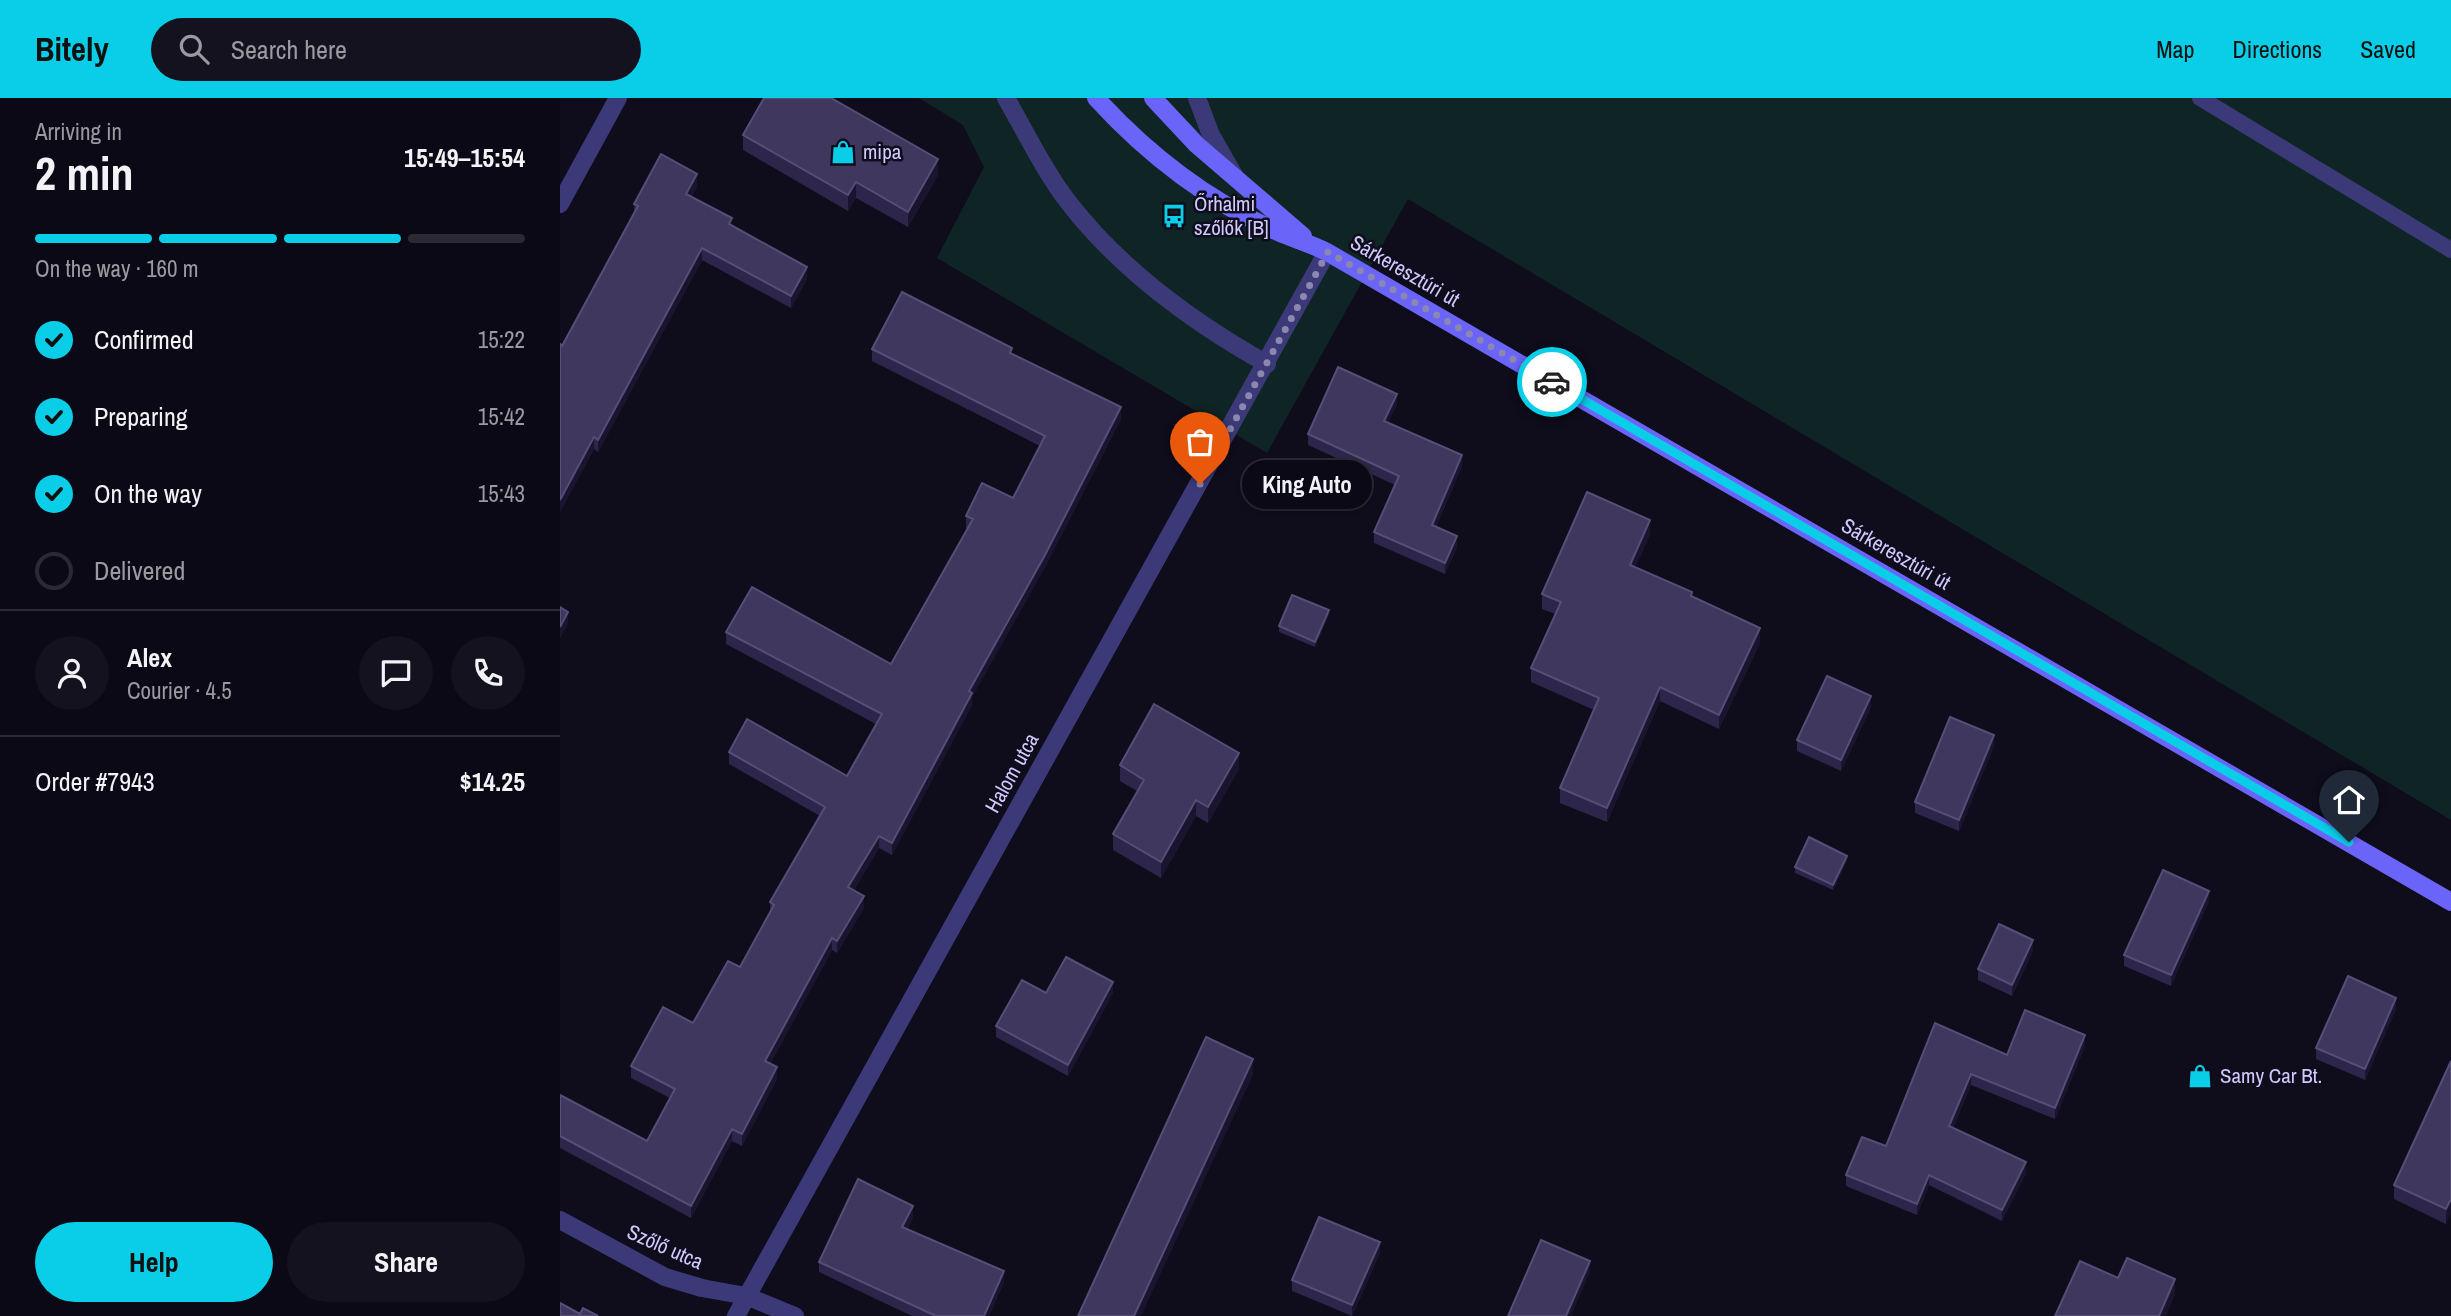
<!DOCTYPE html>
<html lang="en">
<head>
<meta charset="utf-8">
<style>
	:root { --surface:#0b0915; --page:#14121e; --text:#f1f3f6; --muted:#9a9aa0; --line:#2b2a34; --accent:#0acde8 }
	body { margin:0; font-family:"Archivo Narrow",sans-serif; background:var(--page); color:var(--text); height:100vh; display:flex; flex-direction:column; font-size:26px; white-space:nowrap }
	* { box-sizing:border-box; margin:0 }
	p { font-size:23px; color:var(--muted) }
	.icon { flex:none; width:38px; height:38px; fill:none; stroke:currentColor; stroke-width:2; stroke-linecap:round; stroke-linejoin:round }
	.map { position:relative; flex:1; overflow:hidden }
	.sheet { display:flex; flex-direction:column; background:var(--surface); width:560px }
	.sheet>* { flex:none }
	.pin { position:absolute; display:grid; place-items:center; width:60px; height:60px; color:#fff; margin:-72px -30px; border-radius:50% 50% 50% 0; rotate:-45deg; box-shadow:0 0 7px #0007 }
	.pin .icon { rotate:45deg }
	.courier { position:absolute; display:grid; place-items:center; width:70px; height:70px; margin:-35px; border:5px solid #0acde8; border-radius:50%; background:#fff; color:#222; box-shadow:0 2px 9px #0007 }
	.bubble { position:absolute; height:49px; border-radius:24px; background:var(--surface); box-shadow:0 2px 5px #0004,0 0 0 2px var(--line); font-size:23px; font-weight:800; line-height:49px; text-align:center }
	.headline em { font-style:normal; font-weight:800 }
	.headline div { display:flex; flex-direction:column-reverse }
	.headline { display:flex; align-items:center; justify-content:space-between; height:119px; padding:0 35px }
	h1 { font-size:46px; font-weight:800; line-height:52px }
	.bar { display:grid; grid-template-columns:repeat(4,1fr); gap:10px 7px; align-content:center; height:84px; padding:0 35px }
	.bar i { height:9px; border-radius:5px; background:var(--line) }
	.bar .current { background:var(--accent) }
	.bar p { grid-column:span 4 }
	.line { display:flex; align-items:center; gap:18px; padding:0 35px; border-top:2px solid var(--line) }
	.line div { flex:1 }
	.round { display:grid; place-items:center; flex:none; width:74px; height:74px; border-radius:37px; background:var(--page) }
	ol { padding:0 35px; list-style:none }
	li { display:flex; align-items:center; gap:21px; height:77px }
	li p { margin-inline-start:auto }
	li .icon { padding:7px; border-radius:50%; background:var(--accent); color:#111; stroke-width:4 }
	li:last-child { color:var(--muted) }
	li i { width:38px; height:38px; border:4px solid var(--line); border-radius:50% }
	.button { display:flex; gap:14px; margin-top:auto; padding:14px 35px }
	.button a { flex:1; height:80px; border-radius:42px; background:var(--accent); color:#111; font-size:28px; font-weight:800; line-height:80px; text-align:center }
	.button a+a { background:var(--page); color:var(--text) }
	header { display:flex; align-items:center; gap:42px; box-sizing:border-box; height:98px; padding:0 35px; background:var(--accent); color:#111 }
	header strong { font-size:33px }
	nav { display:flex; gap:38px; margin-inline-start:auto; font-size:24px }
	.search { width:490px; height:63px; background:var(--page); display:flex; align-items:center; gap:18px; box-sizing:border-box; padding:0 24px; border-radius:38px; color:var(--muted); font-size:26px }
	main { display:flex; flex:1; min-height:0 }
	.map>svg:first-child { display:block }
	.green { fill:#0f2525 }
	.lines { fill:none; stroke-linecap:round; stroke-linejoin:round }
	.service { stroke:#3c3979; stroke-width:16 }
	.minor { stroke:#3c3979; stroke-width:18 }
	.secondary { stroke:#6b64f8; stroke-width:18 }
	.wall { fill:#2d254a }
	.shaded-wall { fill:#1a142f }
	.building { fill:#3f375d; stroke:#564e76; stroke-width:2 }
	.done { stroke:#8c87ae; stroke-width:7; stroke-dasharray:0 12.6 }
	.route { stroke:#0acde8; stroke-width:9 }
	.labels { text-anchor:middle; stroke-width:5; stroke-linejoin:round; paint-order:stroke }
	.poi-label { font-size:21px; fill:#d0c9fd; stroke:#0f0c1c; text-anchor:start }
	.street-label { font-size:21px; fill:#d0c9fd; stroke:#0f0c1c }
</style>
</head>
<body>
<header>
<strong>Bitely</strong>
<div class="search"><svg class="icon" aria-label="search" viewBox="0 0 24 24"><circle cx="10" cy="10" r="6"/><path d="M15 15l6 6"/></svg>Search here</div>
<nav><a>Map</a><a>Directions</a><a>Saved</a></nav>
</header>
<main>
<section class="sheet">
<div class="headline"><div><h1>2 min</h1><p>Arriving in</p></div><em>15:49–15:54</em></div>
<div class="bar"><i class="current"></i><i class="current"></i><i class="current"></i><i></i><p>On the way · 160 m</p></div>
<ol>
<li><svg class="icon" aria-label="check" viewBox="0 0 24 24"><path d="M5 12l5 5 9-10"/></svg>Confirmed<p>15:22</p></li>
<li><svg class="icon" aria-label="check" viewBox="0 0 24 24"><path d="M5 12l5 5 9-10"/></svg>Preparing<p>15:42</p></li>
<li><svg class="icon" aria-label="check" viewBox="0 0 24 24"><path d="M5 12l5 5 9-10"/></svg>On the way<p>15:43</p></li>
<li><i></i>Delivered</li>
</ol>
<div class="line" style="height:126px"><a class="round"><svg class="icon" aria-label="person" viewBox="0 0 24 24"><circle cx="12" cy="8" r="4"/><path d="M4 21q1-7 8-7t8 7"/></svg></a><div><b>Alex</b><p>Courier · 4.5</p></div><a class="round"><svg class="icon" aria-label="chat" viewBox="0 0 24 24"><path d="M4 5h16v11H9l-5 4z"/></svg></a><a class="round"><svg class="icon" aria-label="phone" viewBox="0 0 24 24"><path d="M5 4h4l2 5-3 2q2 4 5 5l2-3 5 2v4C11 20 4 13 5 4z"/></svg></a></div>
<div class="line" style="height:91px"><div>Order #7943</div><b>$14.25</b></div>
<div class="button"><a>Help</a><a>Share</a></div>
</section>
<div class="map">
<svg width="1891" height="1218" viewBox="0 0 1891 1218">
	<rect width="100%" height="100%" fill="#0f0c1c"/>
	<path class="green" d="M 359,0 L 1891,0 L 1891,722 L 848,101 L 707,355 L 377,160 L 424,69 L 403,27 Z"/>
	<g class="lines">
		<path class="service" d="M 1640,0 L 1891,152"/>
		<g class="minor">
			<path d="M 446,0 C 466,35 485,74 509,105 C 561,172 634,225 707,266"/>
			<path d="M 637,0 L 651,37 L 675,79"/>
			<path d="M 0,106 L 58,0"/>
			<path d="M 0,1122 L 105,1179 L 142,1190 L 186,1198 L 235,1218"/>
			<path d="M 176,1218 L 767,154"/>
		</g>
		<g class="secondary">
			<path d="M 536,0 C 587,56 648,103 718,134 C 734,141 751,146 767,154 L 1891,804"/>
			<path d="M 593,0 L 637,47 L 743,138"/>
		</g>
	</g>
	<g class="wall">
		<path d="M 183,37 L 378,77 L 348,129 L 296,100 L 288,113 L 183,52 Z"/>
		<path d="M 137,88 L 132,98 L 247,181 L 231,210 L 142,162 L 38,354 L 34,351 L 0,414 L 0,246 L 2,248 L 74,115 L 74,106 Z"/>
		<path d="M 312,251 L 452,256 L 561,321 L 485,469 L 412,599 L 412,607 L 332,757 L 319,750 L 294,792 L 304,810 L 277,855 L 272,852 L 210,966 L 217,981 L 182,1048 L 172,1043 L 131,1120 L 0,1050 L 0,997 L 87,1043 L 110,1000 L 71,980 L 71,968 L 133,925 L 180,869 L 210,814 L 210,804 L 260,718 L 169,666 L 169,654 L 287,678 L 316,626 L 166,546 L 166,534 L 331,566 L 407,431 L 406,430 L 406,418 L 453,400 L 480,348 L 312,263 Z"/>
		<path d="M 837,307 L 828,324 L 902,368 L 876,429 L 897,449 L 885,476 L 814,445 L 814,434 L 835,387 L 748,347 L 748,336 Z"/>
		<path d="M 1090,436 L 1075,470 L 1132,498 L 1200,545 L 1159,631 L 1100,603 L 1047,724 L 1000,705 L 1000,690 L 1034,612 L 971,584 L 971,570 L 995,516 L 982,511 L 982,496 Z"/>
		<path d="M 769,517 L 755,549 L 719,534 L 719,528 Z"/>
		<path d="M 1311,609 L 1281,673 L 1237,653 L 1237,642 Z"/>
		<path d="M 1434,648 L 1399,733 L 1355,715 L 1355,704 Z"/>
		<path d="M 560,667 L 679,671 L 648,725 L 636,718 L 601,780 L 553,752 L 553,736 L 577,693 L 560,683 Z"/>
		<path d="M 1287,763 L 1273,792 L 1235,775 L 1235,769 Z"/>
		<path d="M 1649,803 L 1611,888 L 1564,868 L 1564,857 Z"/>
		<path d="M 1473,853 L 1452,898 L 1418,882 L 1418,871 Z"/>
		<path d="M 486,895 L 553,895 L 508,978 L 436,939 L 436,928 Z"/>
		<path d="M 1836,911 L 1805,982 L 1756,961 L 1756,950 Z"/>
		<path d="M 1375,925 L 1447,957 L 1525,948 L 1495,1021 L 1411,987 L 1393,1030 L 1466,1075 L 1442,1123 L 1369,1087 L 1357,1117 L 1286,1088 L 1286,1077 L 1326,1048 Z"/>
		<path d="M 1891,963 L 1886,1126 L 1834,1101 L 1834,1087 Z"/>
		<path d="M 353,1119 L 347,1131 L 444,1184 L 429,1218 L 352,1218 L 259,1174 L 259,1164 Z"/>
		<path d="M 820,1155 L 792,1218 L 732,1193 L 732,1182 Z"/>
	</g>
	<g class="shaded-wall">
		<path d="M 378,61 L 378,77 L 348,129 L 348,114 Z"/>
		<path d="M 137,76 L 137,88 L 126,108 L 126,96 Z"/>
		<path d="M 296,84 L 296,100 L 288,113 L 288,97 Z"/>
		<path d="M 142,150 L 142,162 L 38,354 L 38,342 Z"/>
		<path d="M 247,169 L 247,181 L 231,210 L 231,198 Z"/>
		<path d="M 837,296 L 837,307 L 824,333 L 824,323 Z"/>
		<path d="M 561,309 L 561,321 L 485,469 L 412,599 L 412,607 L 332,757 L 332,745 L 409,593 Z"/>
		<path d="M 34,339 L 34,351 L 0,414 L 0,402 Z"/>
		<path d="M 902,357 L 902,368 L 872,438 L 872,427 Z"/>
		<path d="M 1090,422 L 1090,436 L 1070,482 L 1070,467 Z"/>
		<path d="M 897,438 L 897,449 L 885,476 L 885,465 Z"/>
		<path d="M 769,512 L 769,517 L 755,549 L 755,544 Z"/>
		<path d="M 8,514 L 8,526 L 0,541 L 0,529 Z"/>
		<path d="M 1200,530 L 1200,545 L 1159,631 L 1159,617 Z"/>
		<path d="M 1100,589 L 1100,603 L 1047,724 L 1047,710 Z"/>
		<path d="M 1311,598 L 1311,609 L 1281,673 L 1281,662 Z"/>
		<path d="M 1434,637 L 1434,648 L 1399,733 L 1399,722 Z"/>
		<path d="M 679,655 L 679,671 L 648,725 L 648,709 Z"/>
		<path d="M 636,702 L 636,718 L 601,780 L 601,764 Z"/>
		<path d="M 319,738 L 319,750 L 288,802 L 288,789 Z"/>
		<path d="M 1287,758 L 1287,763 L 1273,792 L 1273,787 Z"/>
		<path d="M 1649,793 L 1649,803 L 1611,888 L 1611,877 Z"/>
		<path d="M 304,798 L 304,810 L 277,855 L 277,843 Z"/>
		<path d="M 272,840 L 272,852 L 205,975 L 205,963 Z"/>
		<path d="M 1473,842 L 1473,853 L 1452,898 L 1452,887 Z"/>
		<path d="M 553,884 L 553,895 L 508,978 L 508,967 Z"/>
		<path d="M 1836,900 L 1836,911 L 1805,982 L 1805,971 Z"/>
		<path d="M 1525,937 L 1525,948 L 1495,1021 L 1495,1010 Z"/>
		<path d="M 693,961 L 693,977 L 581,1218 L 574,1218 Z"/>
		<path d="M 217,969 L 217,981 L 182,1048 L 182,1036 Z"/>
		<path d="M 1411,976 L 1411,987 L 1389,1039 L 1389,1028 Z"/>
		<path d="M 172,1031 L 172,1043 L 131,1120 L 131,1108 Z"/>
		<path d="M 1466,1064 L 1466,1075 L 1442,1123 L 1442,1112 Z"/>
		<path d="M 1369,1077 L 1369,1087 L 1357,1117 L 1357,1106 Z"/>
		<path d="M 1891,1101 L 1891,1115 L 1886,1126 L 1886,1111 Z"/>
		<path d="M 353,1108 L 353,1119 L 342,1140 L 342,1129 Z"/>
		<path d="M 820,1144 L 820,1155 L 792,1218 L 792,1207 Z"/>
		<path d="M 1030,1163 L 1030,1174 L 1011,1218 L 1006,1218 Z"/>
		<path d="M 444,1173 L 444,1184 L 429,1218 L 424,1218 Z"/>
		<path d="M 1615,1181 L 1615,1197 L 1606,1218 L 1599,1218 Z"/>
	</g>
	<g class="building">
		<path d="M 204,0 L 271,0 L 378,61 L 348,114 L 296,84 L 288,97 L 183,37 Z"/>
		<path d="M 101,56 L 137,76 L 126,96 L 172,120 L 169,126 L 247,169 L 231,198 L 142,150 L 38,342 L 34,339 L 0,402 L 0,246 L 2,248 L 78,108 L 74,106 Z"/>
		<path d="M 342,194 L 452,250 L 450,255 L 561,309 L 485,457 L 409,593 L 412,595 L 332,745 L 319,738 L 288,789 L 304,798 L 277,843 L 272,840 L 205,963 L 217,969 L 182,1036 L 172,1031 L 131,1108 L 0,1038 L 0,997 L 87,1043 L 115,991 L 71,968 L 103,909 L 133,925 L 168,863 L 180,869 L 214,807 L 210,804 L 265,709 L 169,654 L 187,621 L 287,678 L 322,616 L 166,534 L 192,489 L 331,566 L 413,421 L 406,418 L 422,385 L 453,400 L 485,338 L 312,251 Z"/>
		<path d="M 778,269 L 837,296 L 824,323 L 902,357 L 872,427 L 897,438 L 885,465 L 814,434 L 839,378 L 748,336 Z"/>
		<path d="M 1027,394 L 1090,422 L 1070,467 L 1132,494 L 1131,498 L 1200,530 L 1159,617 L 1100,589 L 1047,710 L 1000,690 L 1039,600 L 971,570 L 1001,504 L 982,496 Z"/>
		<path d="M 732,497 L 769,512 L 755,544 L 719,528 Z"/>
		<path d="M 0,509 L 8,514 L 0,529 Z"/>
		<path d="M 1267,578 L 1311,598 L 1281,662 L 1237,642 Z"/>
		<path d="M 594,606 L 679,655 L 648,709 L 636,702 L 601,764 L 553,736 L 584,682 L 560,667 Z"/>
		<path d="M 1390,619 L 1434,637 L 1399,722 L 1355,704 Z"/>
		<path d="M 1249,739 L 1287,758 L 1273,787 L 1235,769 Z"/>
		<path d="M 1603,772 L 1649,793 L 1611,877 L 1564,857 Z"/>
		<path d="M 1439,826 L 1473,842 L 1452,887 L 1418,871 Z"/>
		<path d="M 506,859 L 553,884 L 508,967 L 436,928 L 462,882 L 486,895 Z"/>
		<path d="M 1788,878 L 1836,900 L 1805,971 L 1756,950 Z"/>
		<path d="M 1465,912 L 1525,937 L 1495,1010 L 1411,976 L 1389,1028 L 1466,1064 L 1442,1112 L 1369,1077 L 1357,1106 L 1286,1077 L 1302,1039 L 1326,1048 L 1375,925 L 1447,957 Z"/>
		<path d="M 646,939 L 693,961 L 574,1218 L 518,1218 Z"/>
		<path d="M 1891,963 L 1891,1101 L 1886,1111 L 1834,1087 Z"/>
		<path d="M 298,1081 L 353,1108 L 342,1129 L 444,1173 L 424,1218 L 376,1218 L 259,1164 Z"/>
		<path d="M 759,1119 L 820,1144 L 792,1207 L 732,1182 Z"/>
		<path d="M 981,1142 L 1030,1163 L 1006,1218 L 948,1218 Z"/>
		<path d="M 1567,1160 L 1615,1181 L 1599,1218 L 1495,1218 L 1520,1163 L 1558,1180 Z"/>
		<path d="M 0,1205 L 20,1216 L 23,1210 L 38,1218 L 0,1218 Z"/>
	</g>
	<g class="lines">
		<path class="done" d="M 640,386 L 768,154 L 992,284"/>
		<path class="route" d="M 992,284 L 1789,744"/>
	</g>
	<defs>
		<g id="shop-bare" transform="scale(1.89)"><path d="M-5-2.5h2.3a2.7 3.5 0 0 1 5.4 0H5L5.5 6h-11ZM-1.5-2.5h3a1.5 2.3 0 0 0-3 0Z" fill="#0acde8" stroke="#0f0c1c" stroke-width="2.5" paint-order="stroke"/></g>
		<g id="bus-bare" transform="scale(1.89)"><path d="M-5-6H5V4H4V6H2V4H-2V6H-4V4H-5ZM-3.5-4V0h7V-4ZM-3.5 1.2v1.5H-2V1.2ZM2 1.2v1.5H3.5V1.2Z" fill="#0acde8" stroke="#0f0c1c" stroke-width="2.5" paint-order="stroke"/></g>
	</defs>
	<g fill-rule="evenodd">
		<use href="#shop-bare" x="283" y="54"/>
		<use href="#bus-bare" x="614" y="118"/>
		<use href="#shop-bare" x="1640" y="978"/>
	</g>
	<g class="labels">
		<g class="poi-label">
			<text x="303" y="61">mipa</text>
			<text x="634" y="113">Őrhalmi<tspan x="634" dy="24">szőlők [B]</tspan></text>
			<text x="1660" y="985">Samy Car Bt.</text>
		</g>
		<g class="street-label">
			<text transform="translate(845 173) rotate(30)" y="7">Sárkeresztúri út</text>
			<text transform="translate(1336 456) rotate(30)" y="7">Sárkeresztúri út</text>
			<text transform="translate(452 675) rotate(-61)" y="7">Halom utca</text>
			<text transform="translate(105 1149) rotate(24)" y="7">Szőlő utca</text>
		</g>
	</g>
</svg>
<div class="pin" style="left:640px;top:386px;background:#ea580c"><svg class="icon" aria-label="bag" viewBox="0 0 24 24"><path d="M5 8h14l-1 12H6zM9 8a3 3 0 0 1 6 0"/></svg></div>
<div class="pin" style="left:1789px;top:744px;background:#1f2937"><svg class="icon" aria-label="home" viewBox="0 0 24 24"><path d="M3 11l9-7 9 7M6 9v11h12V9"/></svg></div>
<div class="courier" style="left:992px;top:284px"><svg class="icon" aria-label="car" viewBox="0 0 24 24"><path d="M5 17H2v-5l4-1 3-4h7l3 4 3 1v5h-3M9 17h6M6 11h13"/><circle cx="7" cy="17" r="2"/><circle cx="17" cy="17" r="2"/></svg></div>
<div class="bubble" style="left:682px;top:362px;width:130px">King Auto</div>
</div>
</main>
</body>
</html>
